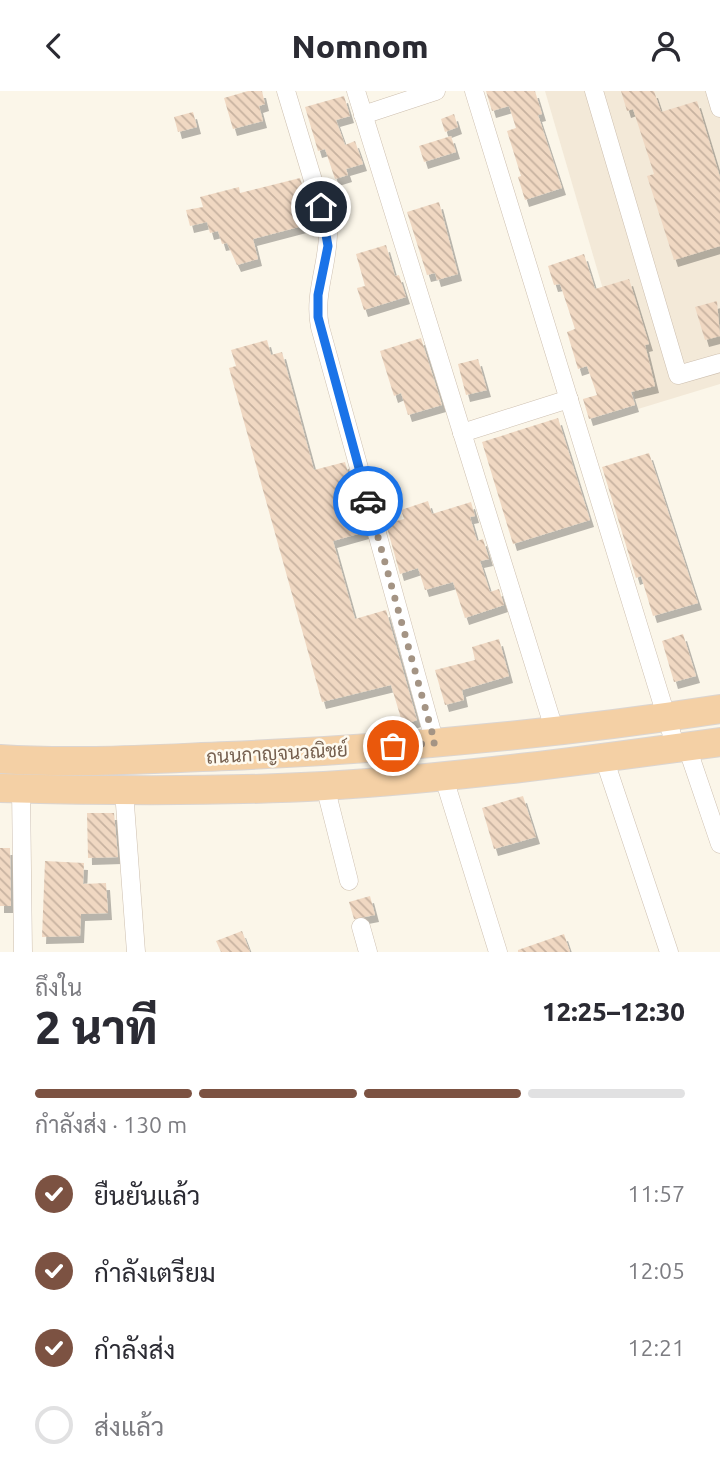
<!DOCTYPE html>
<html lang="th">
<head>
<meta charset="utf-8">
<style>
	:root { --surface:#fff; --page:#f7f7f7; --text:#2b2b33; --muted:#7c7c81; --line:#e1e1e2; --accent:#7c5242 }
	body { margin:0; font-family:Ubuntu,Sarabun,sans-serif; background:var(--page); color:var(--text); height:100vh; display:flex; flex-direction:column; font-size:26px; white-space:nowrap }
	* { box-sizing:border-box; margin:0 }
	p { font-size:23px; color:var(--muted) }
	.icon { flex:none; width:38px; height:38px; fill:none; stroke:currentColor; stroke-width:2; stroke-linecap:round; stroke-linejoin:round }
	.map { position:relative; height:861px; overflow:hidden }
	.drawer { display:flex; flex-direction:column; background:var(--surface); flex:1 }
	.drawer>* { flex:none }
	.pin { position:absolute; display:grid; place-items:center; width:60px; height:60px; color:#fff; margin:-30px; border:4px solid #fff; border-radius:50%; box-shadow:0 2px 7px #0007 }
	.courier { position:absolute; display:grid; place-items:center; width:70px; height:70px; margin:-35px; border:5px solid #1a73e8; border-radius:50%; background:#fff; color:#222; box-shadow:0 2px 9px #0007 }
	.head em { font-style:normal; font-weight:800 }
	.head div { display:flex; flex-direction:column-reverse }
	.head { display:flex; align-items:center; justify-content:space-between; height:119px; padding:0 35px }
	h1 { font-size:46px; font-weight:800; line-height:52px }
	.bar { display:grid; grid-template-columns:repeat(4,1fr); gap:10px 7px; align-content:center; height:84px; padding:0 35px }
	.bar i { height:9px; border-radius:5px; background:var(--line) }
	.bar .selected { background:var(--accent) }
	.bar p { grid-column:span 4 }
	ol { padding:0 35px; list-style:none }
	li { display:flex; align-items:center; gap:21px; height:77px }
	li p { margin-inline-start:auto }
	li .icon { padding:7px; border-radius:50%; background:var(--accent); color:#fff; stroke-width:4 }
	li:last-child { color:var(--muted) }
	li i { width:38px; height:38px; border:4px solid var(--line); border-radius:50% }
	header { display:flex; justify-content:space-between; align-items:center; height:91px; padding:0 35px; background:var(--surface); font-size:32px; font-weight:800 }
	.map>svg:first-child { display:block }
	.residential { fill:#f3e9d8 }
	.building { fill:url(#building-back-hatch); filter:url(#shadow) }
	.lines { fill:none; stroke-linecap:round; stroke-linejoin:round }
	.minor-casing { stroke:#cdbfaf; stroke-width:19 }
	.trunk-casing { stroke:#dbd5d1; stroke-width:30 }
	.minor { stroke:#fff; stroke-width:18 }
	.trunk { stroke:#f4d0a5; stroke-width:28 }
	.done { stroke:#a49484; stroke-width:7; stroke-dasharray:0 12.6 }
	.route { stroke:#1a73e8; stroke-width:9 }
	.labels { text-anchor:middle; stroke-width:5; stroke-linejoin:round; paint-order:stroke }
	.street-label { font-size:19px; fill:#755f4e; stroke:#fefaef }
</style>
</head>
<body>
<header><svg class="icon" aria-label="back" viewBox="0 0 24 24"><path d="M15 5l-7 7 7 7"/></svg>Nomnom<svg class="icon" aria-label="person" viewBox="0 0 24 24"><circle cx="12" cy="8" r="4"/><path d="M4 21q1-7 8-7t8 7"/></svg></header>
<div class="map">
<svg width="720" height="861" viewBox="0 0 720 861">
	<defs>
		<pattern id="building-back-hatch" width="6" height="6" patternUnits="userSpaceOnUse" patternTransform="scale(1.75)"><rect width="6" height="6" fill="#f0d8c2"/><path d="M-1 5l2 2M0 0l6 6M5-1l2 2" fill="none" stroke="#c7b2a0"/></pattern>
		<filter id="shadow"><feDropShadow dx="4" dy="7" stdDeviation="0" flood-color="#0004"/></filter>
	</defs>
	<rect width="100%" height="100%" fill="#fbf6e9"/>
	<path class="residential" d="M 545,0 L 720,0 L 720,293 L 638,318 Z"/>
	<g class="building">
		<path d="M 248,0 L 262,0 L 265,13 L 259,15 L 263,30 L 233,38 L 224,7 Z"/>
		<path d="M 486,0 L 535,0 L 542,23 L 538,24 L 562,97 L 525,109 L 518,86 L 521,85 L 507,40 L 516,37 L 509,15 L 492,20 Z"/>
		<path d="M 621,0 L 654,0 L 661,21 L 697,10 L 720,86 L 720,155 L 674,169 L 647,85 L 654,83 L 633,18 L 627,20 Z"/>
		<path d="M 344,5 L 350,25 L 336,29 L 345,54 L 355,50 L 363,73 L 346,78 L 348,84 L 335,88 L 325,58 L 318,60 L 305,16 Z"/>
		<path d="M 193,21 L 197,36 L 178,41 L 174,26 Z"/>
		<path d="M 454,23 L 458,36 L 445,41 L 441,28 Z"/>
		<path d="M 451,45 L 456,61 L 424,71 L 419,55 Z"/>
		<path d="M 300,87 L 314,132 L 253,148 L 258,168 L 237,174 L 227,152 L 222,153 L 218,140 L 210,142 L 207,131 L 190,135 L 186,119 L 203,116 L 200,106 L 239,96 L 240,102 Z"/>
		<path d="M 439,111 L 458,183 L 437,189 L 435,182 L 427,184 L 407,121 Z"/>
		<path d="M 386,154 L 395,185 L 399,184 L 406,206 L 364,219 L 357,197 L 365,195 L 356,163 Z"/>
		<path d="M 584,163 L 595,198 L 629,188 L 649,253 L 645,254 L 655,295 L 631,301 L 635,314 L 589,328 L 583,308 L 597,304 L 587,275 L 578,278 L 567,241 L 575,238 L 560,193 L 554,194 L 548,175 Z"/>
		<path d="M 717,210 L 720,245 L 705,249 L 695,216 Z"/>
		<path d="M 421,247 L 442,314 L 408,324 L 401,302 L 394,305 L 380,260 Z"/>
		<path d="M 267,249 L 271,264 L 282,261 L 314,379 L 345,371 L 365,441 L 333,450 L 355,528 L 386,519 L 417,629 L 403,634 L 391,594 L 322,611 L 229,277 L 236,275 L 231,259 Z"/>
		<path d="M 478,268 L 487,299 L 466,304 L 458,273 Z"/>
		<path d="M 558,327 L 590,429 L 513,453 L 482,351 Z"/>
		<path d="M 649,362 L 698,512 L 653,525 L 641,485 L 636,487 L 602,376 Z"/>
		<path d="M 428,410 L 432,423 L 471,411 L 475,425 L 470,426 L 477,450 L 483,448 L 489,468 L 480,470 L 490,501 L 499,498 L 504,514 L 465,527 L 453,491 L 425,499 L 418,477 L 400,483 L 386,433 L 404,428 L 401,419 Z"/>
		<path d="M 683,543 L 696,585 L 674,591 L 662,550 Z"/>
		<path d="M 499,548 L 509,585 L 462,599 L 464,609 L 445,614 L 435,579 L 475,569 L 472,556 Z"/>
		<path d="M 523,705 L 536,746 L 494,758 L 482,717 Z"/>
		<path d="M 87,722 L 114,722 L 118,766 L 88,767 Z"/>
		<path d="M 0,757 L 10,757 L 11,815 L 0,815 Z"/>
		<path d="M 45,770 L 84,772 L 83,793 L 106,792 L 108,822 L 81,823 L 80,845 L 42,846 Z"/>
		<path d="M 370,805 L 375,824 L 354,828 L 349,811 Z"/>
		<path d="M 242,840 L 250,861 L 221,861 L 216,850 Z"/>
		<path d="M 564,843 L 570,861 L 518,861 L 518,859 Z"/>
	</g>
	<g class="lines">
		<g class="minor-casing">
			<g id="minor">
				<path d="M 286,0 L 328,139 C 329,172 313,203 320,236 L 435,652"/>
				<path d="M 356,0 L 555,641"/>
				<path d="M 474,0 L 676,657"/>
				<path d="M 594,0 L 678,284 L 720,272"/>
				<path d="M 715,0 L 720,17"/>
				<path d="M 363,24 L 436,0"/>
				<path d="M 462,342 L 569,308"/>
				<path d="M 687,656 L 720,753"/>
				<path d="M 604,667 L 669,861"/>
				<path d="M 443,684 L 498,861"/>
				<path d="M 325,695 L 349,790"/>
				<path d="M 21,698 L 23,861"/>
				<path d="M 124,700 L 136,861"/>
				<path d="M 361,836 L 368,861"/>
			</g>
		</g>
		<g class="trunk-casing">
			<g id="trunk">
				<path d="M 0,668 C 76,673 152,668 228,665 C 393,658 557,643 720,618"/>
				<path d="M 0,697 C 108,700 216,701 324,695 C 456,687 589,669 720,651"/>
			</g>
		</g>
		<use href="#minor" class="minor"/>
		<use href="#trunk" class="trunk"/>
	</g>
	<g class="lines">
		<path class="done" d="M 368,410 L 435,652 L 393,655"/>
		<path class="route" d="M 321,116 L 328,155 L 318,204 L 318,226 L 368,410"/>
	</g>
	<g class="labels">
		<g class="street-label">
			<text transform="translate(277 662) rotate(-3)" y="7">ถนนกาญจนวณิชย์</text>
		</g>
	</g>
</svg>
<div class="pin" style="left:393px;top:655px;background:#ea580c"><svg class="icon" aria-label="bag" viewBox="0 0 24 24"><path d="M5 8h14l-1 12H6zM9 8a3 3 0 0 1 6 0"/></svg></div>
<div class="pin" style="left:321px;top:116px;background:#1f2937"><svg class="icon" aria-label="home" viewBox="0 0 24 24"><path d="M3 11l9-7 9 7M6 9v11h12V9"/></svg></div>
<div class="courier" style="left:368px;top:410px"><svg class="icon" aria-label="car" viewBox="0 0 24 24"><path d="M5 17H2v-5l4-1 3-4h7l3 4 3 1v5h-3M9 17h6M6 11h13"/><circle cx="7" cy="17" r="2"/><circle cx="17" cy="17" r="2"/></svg></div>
</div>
<section class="drawer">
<div class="head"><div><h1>2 นาที</h1><p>ถึงใน</p></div><em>12:25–12:30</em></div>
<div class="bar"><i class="selected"></i><i class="selected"></i><i class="selected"></i><i></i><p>กำลังส่ง · 130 m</p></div>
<ol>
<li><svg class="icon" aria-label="check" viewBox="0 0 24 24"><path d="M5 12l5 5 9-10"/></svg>ยืนยันแล้ว<p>11:57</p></li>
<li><svg class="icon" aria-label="check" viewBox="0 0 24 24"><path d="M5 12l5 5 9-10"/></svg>กำลังเตรียม<p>12:05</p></li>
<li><svg class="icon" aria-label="check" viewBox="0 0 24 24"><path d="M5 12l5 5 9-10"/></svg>กำลังส่ง<p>12:21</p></li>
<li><i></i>ส่งแล้ว</li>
</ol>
</section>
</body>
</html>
